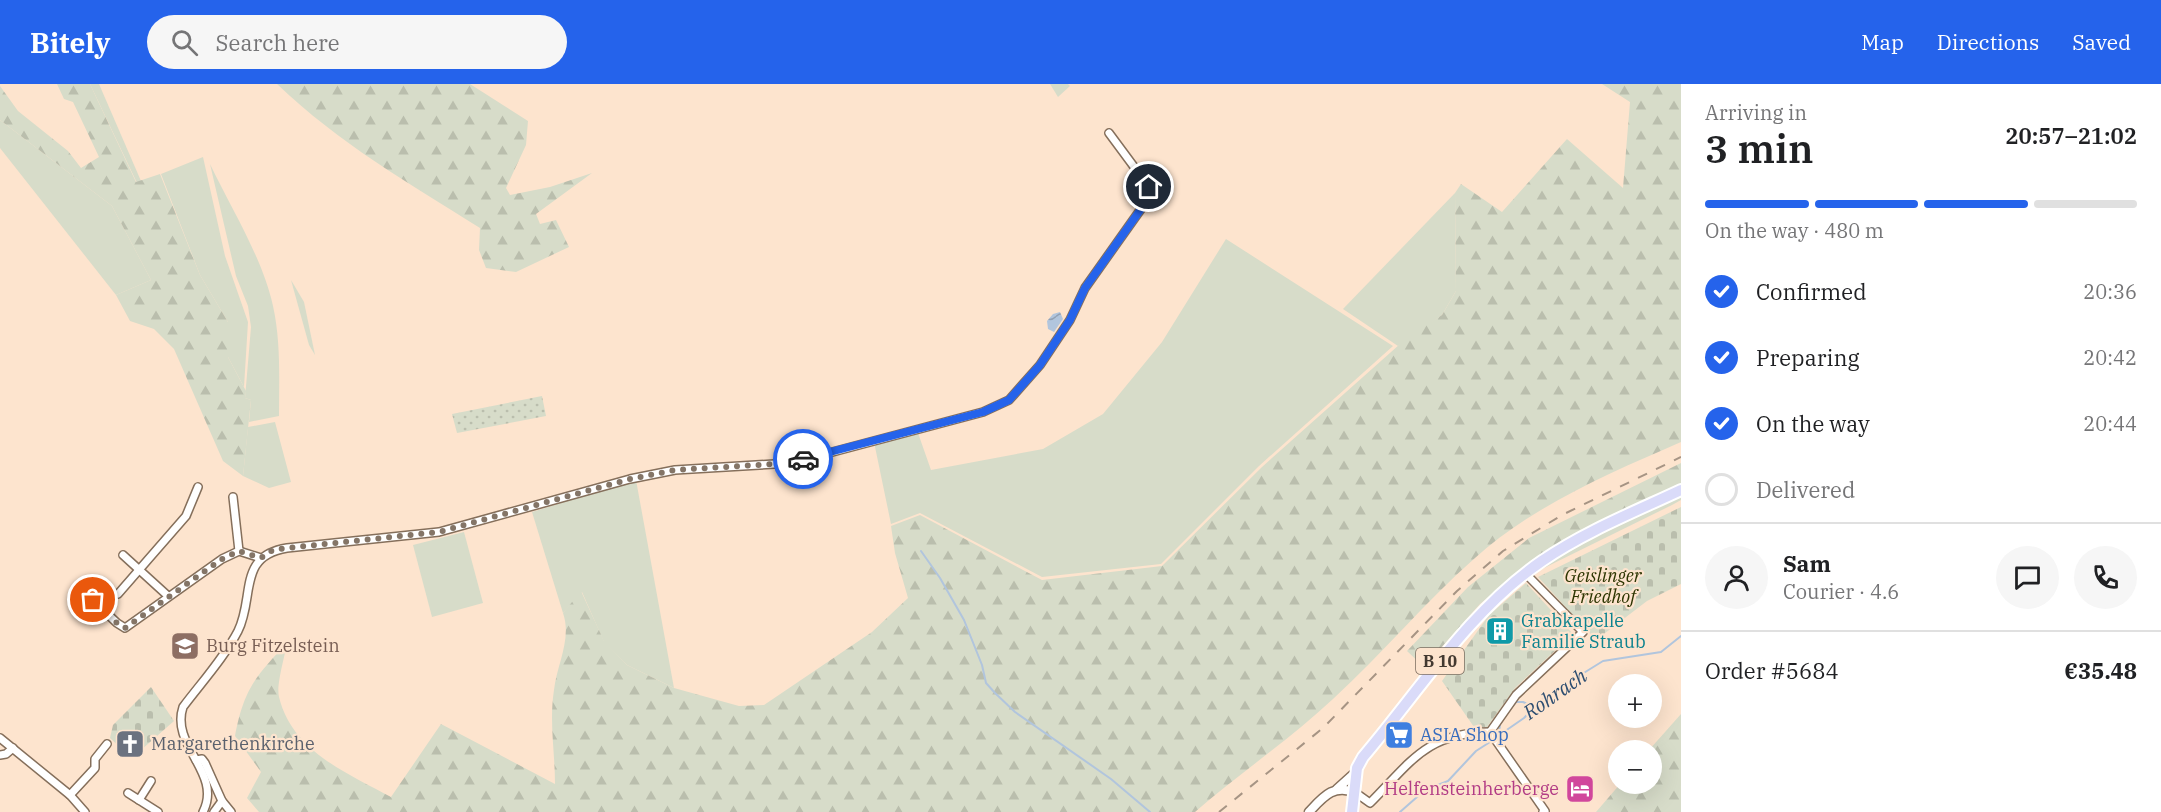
<!DOCTYPE html>
<html lang="en">
<head>
<meta charset="utf-8">
<style>
	:root { --surface:#fff; --page:#f6f6f6; --text:#202124; --muted:#757577; --line:#e0e0e0; --accent:#2563eb }
	body { margin:0; font-family:"IBM Plex Serif",serif; background:var(--page); color:var(--text); height:100vh; display:flex; flex-direction:column; font-size:22px; white-space:nowrap }
	* { box-sizing:border-box; margin:0 }
	p { font-size:20px; color:var(--muted) }
	.icon { flex:none; width:33px; height:33px; fill:none; stroke:currentColor; stroke-width:2; stroke-linecap:round; stroke-linejoin:round }
	.map { position:relative; flex:1; overflow:hidden }
	.details { display:flex; flex-direction:column; background:var(--surface); width:480px }
	.details>* { flex:none }
	.buttons { position:absolute; left:1608px; top:590px; display:grid; gap:12px }
	.buttons a { display:grid; place-items:center; width:54px; height:54px; border-radius:50%; background:var(--surface); box-shadow:0 6px 24px #0002; font-size:30px }
	.pin { position:absolute; display:grid; place-items:center; width:51px; height:51px; color:#fff; margin:-26px; border:3px solid #fff; border-radius:50%; box-shadow:0 2px 6px #0007 }
	.courier { position:absolute; display:grid; place-items:center; width:60px; height:60px; margin:-30px; border:4px solid #2563eb; border-radius:50%; background:#fff; color:#222; box-shadow:0 2px 8px #0007 }
	.summary em { font-style:normal; font-weight:600 }
	.summary div { display:flex; flex-direction:column-reverse }
	.summary { display:flex; align-items:center; justify-content:space-between; height:102px; padding:0 24px }
	h1 { font-size:39px; font-weight:600; line-height:45px }
	.bar { display:grid; grid-template-columns:repeat(4,1fr); gap:9px 6px; align-content:center; height:72px; padding:0 24px }
	.bar i { height:8px; border-radius:4px; background:var(--line) }
	.bar .on { background:var(--accent) }
	.bar p { grid-column:span 4 }
	.line { display:flex; align-items:center; gap:15px; padding:0 24px; border-top:2px solid var(--line) }
	.line div { flex:1 }
	.round { display:grid; place-items:center; flex:none; width:63px; height:63px; border-radius:32px; background:var(--page) }
	ol { padding:0 24px; list-style:none }
	li { display:flex; align-items:center; gap:18px; height:66px }
	li p { margin-inline-start:auto }
	li .icon { padding:6px; border-radius:50%; background:var(--accent); color:#fff; stroke-width:4 }
	li:last-child { color:var(--muted) }
	li i { width:33px; height:33px; border:3px solid var(--line); border-radius:50% }
	header { display:flex; align-items:center; gap:36px; box-sizing:border-box; height:84px; padding:0 30px; background:var(--accent); color:#fff }
	header strong { font-size:28px }
	nav { display:flex; gap:33px; margin-inline-start:auto; font-size:21px }
	.search { width:420px; height:54px; background:var(--page); display:flex; align-items:center; gap:15px; box-sizing:border-box; padding:0 21px; border-radius:33px; color:var(--muted); font-size:22px }
	main { display:flex; flex:1; min-height:0 }
	.map>svg:first-child { display:block }
	.grass { fill:#d7dcc9 }
	.forest { fill:url(#forest-firs) }
	.cemetery { fill:url(#cemetery-stones) }
	.garden { fill:url(#garden-dots) }
	.water { fill:url(#water-waves) }
	.lines { fill:none; stroke-linecap:round; stroke-linejoin:round }
	.stream { stroke:#b1c5dd; stroke-width:2 }
	.minor-casing { stroke:#856f5b; stroke-width:10 }
	.tertiary-casing { stroke:#856f5b; stroke-width:11 }
	.primary-casing { stroke:#fff; stroke-width:14 }
	.minor { stroke:#fff; stroke-width:7 }
	.tertiary { stroke:#fff; stroke-width:8 }
	.primary { stroke:#dadbf9; stroke-width:10 }
	.rail { stroke:#a69484; stroke-width:2; stroke-dasharray:10 10; stroke-linecap:butt }
	.done { stroke:#847567; stroke-width:6; stroke-dasharray:0 10.8 }
	.route { stroke:#2563eb; stroke-width:8 }
	.labels { text-anchor:middle; stroke-width:4.5; stroke-linejoin:round; paint-order:stroke }
	.shield { fill:#fde4ce; stroke:#7b6c5f; stroke-width:1.5 }
	.shield-label { font-size:16px; font-weight:bold; fill:#433930 }
	.park-label { font-size:18px; font-style:italic; fill:#2e3603; stroke:#fde4ce }
	.culture-label { font-size:18px; fill:#0d838f; stroke:#fde4ce; text-anchor:start }
	.education-label { font-size:18px; fill:#785e54; stroke:#fde4ce; text-anchor:start }
	.shop-label { font-size:18px; fill:#366cbe; stroke:#fde4ce; text-anchor:start }
	.worship-label { font-size:18px; fill:#5b616d; stroke:#fde4ce; text-anchor:start }
	.hotel-label { font-size:18px; fill:#b23c85; stroke:#fde4ce; text-anchor:end }
	.water-label { font-size:20px; font-style:italic; fill:#2e4e71; stroke:#fde4ce }
</style>
</head>
<body>
<header>
<strong>Bitely</strong>
<div class="search"><svg class="icon" aria-label="search" viewBox="0 0 24 24"><circle cx="10" cy="10" r="6"/><path d="M15 15l6 6"/></svg>Search here</div>
<nav><a>Map</a><a>Directions</a><a>Saved</a></nav>
</header>
<main>
<div class="map">
<svg width="1681" height="728" viewBox="0 0 1681 728">
	<defs>
		<pattern id="forest-firs" width="22" height="20" patternUnits="userSpaceOnUse" patternTransform="scale(1.5)"><rect width="22" height="20" fill="#d7dcc9"/><path d="M5 1l3.5 6h-7zM16 11l3.5 6h-7z" fill="#babead"/></pattern>
		<pattern id="cemetery-stones" width="16" height="16" patternUnits="userSpaceOnUse" patternTransform="scale(1.5)"><rect width="16" height="16" fill="#d7dcc9"/><path d="M2 7V4a2 2 0 0 1 4 0v3zM10 15v-3a2 2 0 0 1 4 0v3z" fill="#babead"/></pattern>
		<pattern id="garden-dots" width="8" height="8" patternUnits="userSpaceOnUse" patternTransform="scale(1.5)"><rect width="8" height="8" fill="#d7dcc9"/><path d="M2 2h.1M6 6h.1" fill="none" stroke="#babead" stroke-width="1.8" stroke-linecap="round"/></pattern>
		<pattern id="water-waves" width="16" height="10" patternUnits="userSpaceOnUse" patternTransform="scale(1.5)"><rect width="16" height="10" fill="#b1c5dd"/><path d="M0 5q4-4 8 0t8 0" fill="none" stroke="#92a1b4"/></pattern>
	</defs>
	<rect width="100%" height="100%" fill="#fde4ce"/>
	<g class="grass">
		<path d="M 90,0 L 99,0 L 141,97 L 137,99 Z"/>
		<path d="M 1050,0 L 1068,0 L 1070,2 L 1058,13 Z"/>
		<path d="M 0,36 L 112,122 L 151,196 L 116,211 L 0,64 Z"/>
		<path d="M 203,73 L 225,172 L 248,238 L 244,303 L 228,273 L 228,238 L 200,191 L 161,90 Z"/>
		<path d="M 210,80 C 231,124 263,175 273,222 C 281,258 279,296 279,332 L 249,338 L 251,316 L 245,314 L 251,243 L 248,222 L 236,192 Z"/>
		<path d="M 1455,109 L 1456,207 L 1442,231 L 1398,262 L 1343,225 Z"/>
		<path d="M 1226,155 L 1393,262 L 1259,382 L 1161,480 L 1042,493 L 920,429 L 891,440 L 874,358 L 918,349 L 931,386 L 1043,365 L 1103,330 L 1162,258 Z"/>
		<path d="M 291,196 L 304,218 L 315,271 L 309,261 Z"/>
		<path d="M 275,338 L 291,398 L 269,404 L 243,392 L 248,343 Z"/>
		<path d="M 636,396 L 674,604 L 627,581 L 604,558 L 582,508 L 563,529 L 532,428 Z"/>
		<path d="M 1681,412 L 1681,416 L 1672,421 L 1542,485 L 1541,483 L 1574,463 Z"/>
		<path d="M 464,448 L 483,519 L 432,533 L 413,461 Z"/>
	</g>
	<g class="forest">
		<path d="M 57,0 L 90,0 L 136,98 L 160,90 L 200,191 L 228,238 L 228,273 L 246,307 L 245,314 L 251,316 L 243,392 L 223,377 L 174,265 L 154,245 L 130,237 L 116,211 L 151,196 L 112,122 L 0,36 L 0,2 L 18,27 L 68,67 L 81,84 L 99,73 L 73,18 L 64,15 Z"/>
		<path d="M 277,0 L 470,0 L 528,37 L 526,61 L 506,104 L 510,111 L 550,103 L 592,89 L 536,130 L 540,140 L 556,136 L 569,163 L 516,188 L 486,184 L 479,166 L 480,144 C 407,98 340,60 277,0 Z"/>
		<path d="M 1602,0 L 1681,0 L 1681,358 C 1610,389 1534,421 1475,474 C 1425,518 1382,570 1333,615 C 1289,656 1240,689 1195,728 L 259,728 L 247,714 L 261,688 L 235,652 C 244,605 255,593 287,559 C 285,572 276,601 279,613 C 292,667 347,689 391,713 L 441,640 L 555,700 C 555,668 549,638 554,606 C 557,580 572,555 563,529 L 581,507 L 604,557 L 627,581 L 674,604 L 739,622 L 764,621 L 872,548 L 908,514 L 895,469 L 891,442 L 920,431 L 1042,496 L 1162,482 L 1262,383 L 1409,252 L 1442,231 L 1456,207 L 1455,109 L 1461,100 L 1502,128 L 1567,55 L 1623,104 L 1630,18 Z"/>
		<path d="M 1681,379 L 1681,401 L 1539,472 L 1480,520 L 1424,583 L 1407,567 L 1468,503 L 1529,454 Z"/>
		<path d="M 1681,630 L 1681,728 L 1596,728 L 1621,699 L 1652,699 L 1652,666 L 1649,666 Z"/>
	</g>
	<g class="cemetery">
		<path d="M 1681,423 L 1681,500 L 1647,517 L 1596,556 L 1538,493 Z"/>
		<path d="M 1526,499 L 1573,550 L 1515,604 L 1487,643 L 1474,643 L 1442,597 L 1489,531 Z"/>
		<path d="M 151,603 L 174,637 L 132,674 L 110,654 L 113,641 Z"/>
	</g>
	<path class="garden" d="M 542,312 L 546,332 L 457,349 L 452,330 Z"/>
	<path class="water" d="M 1060,228 L 1063,235 L 1054,248 L 1048,245 L 1047,237 L 1053,230 Z"/>
	<g class="lines">
		<g class="stream">
			<path d="M 921,467 L 940,494 L 964,536 L 982,581 L 986,599 L 995,609 L 1015,628 L 1111,695 L 1150,728"/>
			<path d="M 1511,624 L 1516,618 L 1523,618 L 1534,623"/>
			<path d="M 1499,651 L 1500,640 L 1506,631"/>
			<path d="M 1498,652 L 1524,634 L 1545,613 L 1603,577 L 1661,568 L 1681,552"/>
			<path d="M 1400,728 L 1425,706 L 1448,697 L 1476,667 L 1490,658"/>
		</g>
		<g class="minor-casing">
			<g id="minor">
				<path d="M 233,413 L 239,467"/>
				<path d="M 123,471 L 168,512"/>
				<path d="M 81,505 L 117,539 L 125,544 L 222,475 L 239,467 L 261,474"/>
				<path d="M 118,510 L 186,432 L 198,403"/>
				<path d="M 1490,648 L 1516,611 L 1583,548 L 1525,489"/>
				<path d="M 1490,648 L 1545,727 L 1543,728"/>
				<path d="M 0,654 L 70,711 L 85,728"/>
				<path d="M 0,671 L 6,670 L 13,664"/>
				<path d="M 196,676 L 202,675 L 205,679 L 222,717 L 231,728"/>
				<path d="M 128,709 L 158,728"/>
				<path d="M 1356,709 L 1370,719 C 1412,677 1426,649 1490,648"/>
				<path d="M 70,711 L 95,684 L 95,675 L 107,660"/>
				<path d="M 139,716 L 151,697"/>
				<path d="M 203,728 C 223,689 170,662 183,623 C 201,599 224,574 238,547 C 255,513 237,472 287,464 L 439,448 L 630,395 L 675,386 L 791,379 L 983,328 L 1009,316 L 1040,281 L 1070,236 L 1085,204 L 1141,125 L 1149,103 L 1109,49"/>
				<path d="M 214,728 L 222,717"/>
			</g>
		</g>
		<g class="tertiary-casing">
			<g id="tertiary">
				<path d="M 1337,705 L 1357,687"/>
				<path d="M 1309,728 C 1323,713 1334,699 1356,709"/>
			</g>
		</g>
		<g class="primary-casing">
			<path id="primary" d="M 1352,728 L 1357,684 L 1363,673 C 1420,606 1469,527 1542,477 C 1584,448 1634,428 1681,406"/>
		</g>
		<use href="#minor" class="minor"/>
		<use href="#tertiary" class="tertiary"/>
		<use href="#primary" class="primary"/>
		<path class="rail" d="M 1219,728 L 1323,644 L 1457,507 L 1503,467 L 1562,431 L 1681,373"/>
	</g>
	<g class="lines">
		<path class="done" d="M 93,516 L 117,539 L 125,544 L 222,475 L 239,467 L 261,474 L 273,466 L 287,464 L 439,448 L 630,395 L 675,386 L 791,379 L 803,375"/>
		<path class="route" d="M 803,375 L 983,328 L 1009,316 L 1040,281 L 1070,236 L 1085,204 L 1141,125 L 1149,103"/>
	</g>
	<defs>
		<g id="building-square" transform="scale(1.5)"><rect x="-9" y="-9" width="18" height="18" rx="4" fill="#0f9aa8" stroke="#fde4ce"/><path d="M-4-6H4V6H1V3H-1V6H-4ZM-2.5-4.3h1.7v1.8h-1.7ZM.8-4.3h1.7v1.8H.8ZM-2.5-1h1.7V.8h-1.7ZM.8-1h1.7V.8H.8Z" fill="#fff"/></g>
		<g id="school-square" transform="scale(1.5)"><rect x="-9" y="-9" width="18" height="18" rx="4" fill="#8d6e63" stroke="#fde4ce"/><path d="M0-5L7-2L0 1L-7-2ZM-4 1L0 2.5L4 1V4Q0 6-4 4Z" fill="#fff"/></g>
		<g id="supermarket-square" transform="scale(1.5)"><rect x="-9" y="-9" width="18" height="18" rx="4" fill="#3f7fe0" stroke="#fde4ce"/><path d="M-6-5.5h2.5l.6 2H6L4.5 2H-2.5L-4.4-4H-6ZM-1.5 3.2a1.3 1.3 0 1 0 .1 0ZM3 3.2a1.3 1.3 0 1 0 .1 0Z" fill="#fff"/></g>
		<g id="church-square" transform="scale(1.5)"><rect x="-9" y="-9" width="18" height="18" rx="4" fill="#6b7280" stroke="#fde4ce"/><path d="M-1.2-6h2.4v3.5h3.3v2.4h-3.3V6h-2.4V-.1h-3.3v-2.4h3.3Z" fill="#fff"/></g>
		<g id="hotel-square" transform="scale(1.5)"><rect x="-9" y="-9" width="18" height="18" rx="4" fill="#d1479c" stroke="#fde4ce"/><path d="M-6-4.5h1.5V1H6V5H4.5V3h-9V5H-6ZM-4 0a1.8 1.8 0 1 1 3.6 0ZM.5 0V-2.5h3Q6-2.5 6 0Z" fill="#fff"/></g>
	</defs>
	<g fill-rule="evenodd">
		<use href="#building-square" x="1500" y="547"/>
		<use href="#school-square" x="185" y="562"/>
		<use href="#supermarket-square" x="1399" y="651"/>
		<use href="#church-square" x="130" y="660"/>
		<use href="#hotel-square" x="1580" y="705"/>
	</g>
	<g class="labels">
		<rect class="shield" x="1416" y="564" width="48" height="26" rx="4.5"/>
		<g class="shield-label">
			<text x="1440" y="583">B 10</text>
		</g>
		<g class="park-label">
			<text x="1603" y="498">Geislinger<tspan x="1603" dy="21">Friedhof</tspan></text>
		</g>
		<g class="culture-label">
			<text x="1521" y="543">Grabkapelle<tspan x="1521" dy="21">Familie Straub</tspan></text>
		</g>
		<g class="education-label">
			<text x="206" y="568">Burg Fitzelstein</text>
		</g>
		<g class="shop-label">
			<text x="1420" y="657">ASIA Shop</text>
		</g>
		<g class="worship-label">
			<text x="151" y="666">Margarethenkirche</text>
		</g>
		<g class="hotel-label">
			<text x="1559" y="711">Helfensteinherberge</text>
		</g>
		<g class="water-label">
			<text transform="translate(1555 610) rotate(-35)" y="7">Rohrach</text>
		</g>
	</g>
</svg>
<div class="buttons">
<a>+</a>
<a>−</a>
</div>
<div class="pin" style="left:93px;top:516px;background:#ea580c"><svg class="icon" aria-label="bag" viewBox="0 0 24 24"><path d="M5 8h14l-1 12H6zM9 8a3 3 0 0 1 6 0"/></svg></div>
<div class="pin" style="left:1149px;top:103px;background:#1f2937"><svg class="icon" aria-label="home" viewBox="0 0 24 24"><path d="M3 11l9-7 9 7M6 9v11h12V9"/></svg></div>
<div class="courier" style="left:803px;top:375px"><svg class="icon" aria-label="car" viewBox="0 0 24 24"><path d="M5 17H2v-5l4-1 3-4h7l3 4 3 1v5h-3M9 17h6M6 11h13"/><circle cx="7" cy="17" r="2"/><circle cx="17" cy="17" r="2"/></svg></div>
</div>
<section class="details">
<div class="summary"><div><h1>3 min</h1><p>Arriving in</p></div><em>20:57–21:02</em></div>
<div class="bar"><i class="on"></i><i class="on"></i><i class="on"></i><i></i><p>On the way · 480 m</p></div>
<ol>
<li><svg class="icon" aria-label="check" viewBox="0 0 24 24"><path d="M5 12l5 5 9-10"/></svg>Confirmed<p>20:36</p></li>
<li><svg class="icon" aria-label="check" viewBox="0 0 24 24"><path d="M5 12l5 5 9-10"/></svg>Preparing<p>20:42</p></li>
<li><svg class="icon" aria-label="check" viewBox="0 0 24 24"><path d="M5 12l5 5 9-10"/></svg>On the way<p>20:44</p></li>
<li><i></i>Delivered</li>
</ol>
<div class="line" style="height:108px"><a class="round"><svg class="icon" aria-label="person" viewBox="0 0 24 24"><circle cx="12" cy="8" r="4"/><path d="M4 21q1-7 8-7t8 7"/></svg></a><div><b>Sam</b><p>Courier · 4.6</p></div><a class="round"><svg class="icon" aria-label="chat" viewBox="0 0 24 24"><path d="M4 5h16v11H9l-5 4z"/></svg></a><a class="round"><svg class="icon" aria-label="phone" viewBox="0 0 24 24"><path d="M5 4h4l2 5-3 2q2 4 5 5l2-3 5 2v4C11 20 4 13 5 4z"/></svg></a></div>
<div class="line" style="height:78px"><div>Order #5684</div><b>€35.48</b></div>
</section>
</main>
</body>
</html>
